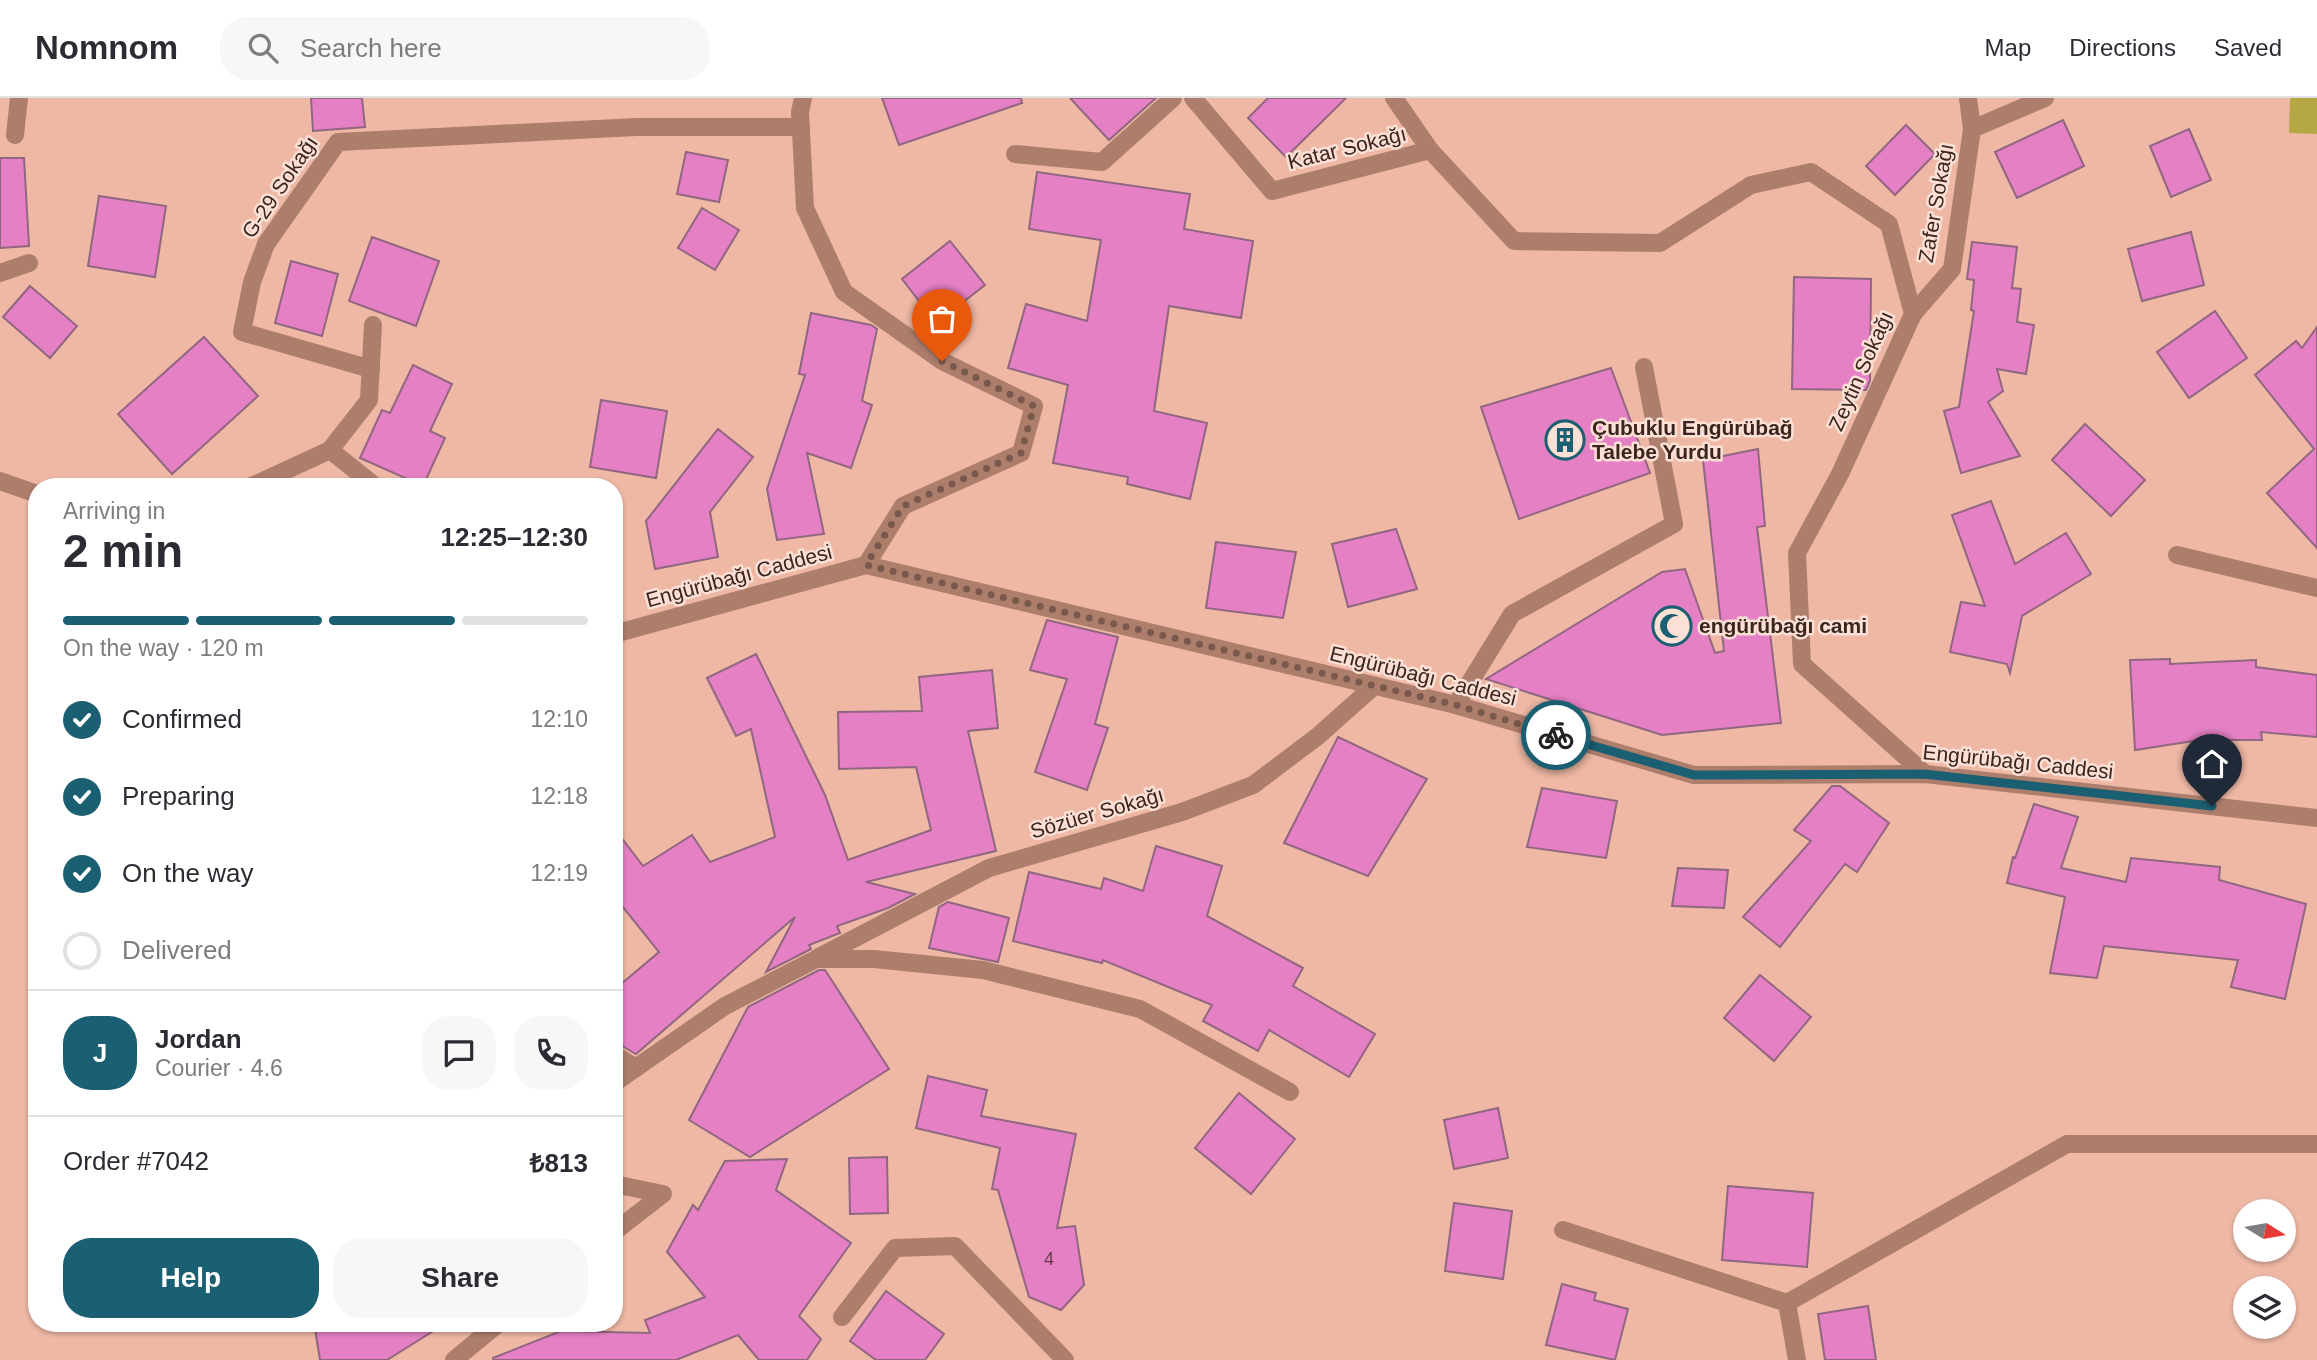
<!DOCTYPE html>
<html lang="en">
<head>
<meta charset="utf-8">
<style>
	:root { --surface:#fff; --page:#f7f7f7; --text:#2b2b33; --muted:#7c7c81; --line:#e1e1e2; --accent:#1b5f72 }
	body { margin:0; font-family:Arial,sans-serif; background:var(--page); color:var(--text); height:100vh; display:flex; flex-direction:column; font-size:26px; white-space:nowrap }
	* { box-sizing:border-box; margin:0 }
	p { font-size:23px; color:var(--muted) }
	.icon { flex:none; width:38px; height:38px; fill:none; stroke:currentColor; stroke-width:2; stroke-linecap:round; stroke-linejoin:round }
	.map { position:relative; flex:1; overflow:hidden }
	.side { position:absolute; left:28px; top:380px; width:595px; height:854px; display:flex; flex-direction:column; background:var(--surface); border-radius:28px; box-shadow:0 2px 5px #0004 }
	.side>* { flex:none }
	.needle { width:46px; rotate:101deg }
	.controls { position:absolute; left:2233px; top:1101px; display:grid; gap:14px }
	.controls a { display:grid; place-items:center; width:63px; height:63px; border-radius:50%; background:var(--surface); box-shadow:0 2px 5px #0004; font-size:35px }
	.pin { position:absolute; display:grid; place-items:center; width:60px; height:60px; color:#fff; margin:-72px -30px; border-radius:50% 50% 50% 0; rotate:-45deg; box-shadow:0 0 7px #0007 }
	.pin .icon { rotate:45deg }
	.courier { position:absolute; display:grid; place-items:center; width:70px; height:70px; margin:-35px; border:5px solid #1b5f72; border-radius:50%; background:#fff; color:#222; box-shadow:0 2px 9px #0007 }
	.headline em { font-style:normal; font-weight:700 }
	.headline div { display:flex; flex-direction:column-reverse }
	.headline { display:flex; align-items:center; justify-content:space-between; height:119px; padding:0 35px }
	h1 { font-size:46px; font-weight:700; line-height:52px }
	.bar { display:grid; grid-template-columns:repeat(4,1fr); gap:10px 7px; align-content:center; height:84px; padding:0 35px }
	.bar i { height:9px; border-radius:5px; background:var(--line) }
	.bar .current { background:var(--accent) }
	.bar p { grid-column:span 4 }
	.line { display:flex; align-items:center; gap:18px; padding:0 35px; border-top:2px solid var(--line) }
	.line div { flex:1 }
	.round { display:grid; place-items:center; flex:none; width:74px; height:74px; border-radius:28px; background:var(--page) }
	ol { padding:0 35px; list-style:none }
	li { display:flex; align-items:center; gap:21px; height:77px }
	li p { margin-inline-start:auto }
	li .icon { padding:7px; border-radius:50%; background:var(--accent); color:#fff; stroke-width:4 }
	li:last-child { color:var(--muted) }
	li i { width:38px; height:38px; border:4px solid var(--line); border-radius:50% }
	.cta { display:flex; gap:14px; margin-top:auto; padding:14px 35px }
	.cta a { flex:1; height:80px; border-radius:28px; background:var(--accent); color:#fff; font-size:28px; font-weight:700; line-height:80px; text-align:center }
	.cta a+a { background:var(--page); color:var(--text) }
	header { display:flex; align-items:center; gap:42px; box-sizing:border-box; height:98px; padding:0 35px; background:var(--surface); border-bottom:2px solid var(--line) }
	header strong { font-size:33px }
	nav { display:flex; gap:38px; margin-inline-start:auto; font-size:24px }
	.search { width:490px; height:63px; background:var(--page); display:flex; align-items:center; gap:18px; box-sizing:border-box; padding:0 24px; border-radius:28px; color:var(--muted); font-size:26px }
	.map>svg:first-child { display:block }
	.green { fill:#b6a745 }
	.building { fill:#e580c4; stroke:#916681; stroke-width:2 }
	.lines { fill:none; stroke-linecap:round; stroke-linejoin:round }
	.minor { stroke:#ae7e6c; stroke-width:18 }
	.done { stroke:#79594d; stroke-width:7; stroke-dasharray:0 12.6 }
	.route { stroke:#1b5f72; stroke-width:9 }
	.labels { text-anchor:middle; stroke-width:5; stroke-linejoin:round; paint-order:stroke }
	.number-label { font-size:18px; fill:#653c48 }
	.street-label { font-size:21px; fill:#3a261e; stroke:#fce0d6 }
	.poi-label { font-size:21px; font-weight:bold; fill:#3a261e; stroke:#fce0d6; text-anchor:start }
</style>
</head>
<body>
<header>
<strong>Nomnom</strong>
<div class="search"><svg class="icon" aria-label="search" viewBox="0 0 24 24"><circle cx="10" cy="10" r="6"/><path d="M15 15l6 6"/></svg>Search here</div>
<nav><a>Map</a><a>Directions</a><a>Saved</a></nav>
</header>
<div class="map">
<svg width="2317" height="1262" viewBox="0 0 2317 1262">
	<rect width="100%" height="100%" fill="#eeb8a5"/>
	<path class="green" d="M 2290,0 L 2317,0 L 2317,36 L 2289,35 Z"/>
	<g class="building">
		<path d="M 311,0 L 362,0 L 365,29 L 313,33 Z"/>
		<path d="M 882,0 L 1021,0 L 1022,5 L 899,47 Z"/>
		<path d="M 1070,0 L 1156,0 L 1109,42 Z"/>
		<path d="M 1268,0 L 1346,0 L 1286,59 L 1248,20 Z"/>
		<path d="M 2063,22 L 2084,68 L 2017,100 L 1995,54 Z"/>
		<path d="M 1906,27 L 1935,56 L 1895,97 L 1866,68 Z"/>
		<path d="M 2189,31 L 2211,82 L 2171,99 L 2150,48 Z"/>
		<path d="M 686,54 L 728,62 L 719,104 L 677,96 Z"/>
		<path d="M 0,60 L 24,60 L 29,148 L 0,150 Z"/>
		<path d="M 1037,74 L 1190,96 L 1184,131 L 1253,143 L 1241,220 L 1169,208 L 1154,313 L 1207,325 L 1190,401 L 1127,386 L 1128,379 L 1053,365 L 1068,287 L 1008,270 L 1026,206 L 1087,223 L 1101,142 L 1029,131 Z"/>
		<path d="M 99,98 L 166,108 L 155,179 L 88,168 Z"/>
		<path d="M 702,110 L 739,132 L 715,172 L 678,150 Z"/>
		<path d="M 2191,134 L 2204,187 L 2142,203 L 2128,151 Z"/>
		<path d="M 372,139 L 439,163 L 416,228 L 349,203 Z"/>
		<path d="M 950,143 L 985,187 L 936,225 L 902,181 Z"/>
		<path d="M 1972,144 L 2017,149 L 2012,190 L 2021,191 L 2017,224 L 2034,227 L 2026,276 L 1997,271 L 2003,293 L 1988,304 L 2020,358 L 1961,375 L 1944,313 L 1959,309 L 1974,213 L 1971,212 L 1974,182 L 1967,181 Z"/>
		<path d="M 291,163 L 338,176 L 322,238 L 275,225 Z"/>
		<path d="M 1794,179 L 1871,181 L 1870,283 L 1866,292 L 1792,291 Z"/>
		<path d="M 30,188 L 77,228 L 50,260 L 3,219 Z"/>
		<path d="M 2215,213 L 2247,260 L 2189,300 L 2157,254 Z"/>
		<path d="M 811,215 L 871,227 L 877,231 L 862,303 L 872,307 L 851,370 L 807,355 L 824,436 L 777,442 L 767,391 L 805,277 L 799,276 Z"/>
		<path d="M 2317,229 L 2317,450 L 2267,395 L 2314,351 L 2255,277 L 2296,243 L 2302,250 Z"/>
		<path d="M 204,239 L 258,298 L 172,376 L 118,316 Z"/>
		<path d="M 413,267 L 452,286 L 430,333 L 445,340 L 423,388 L 360,360 L 382,312 L 390,315 Z"/>
		<path d="M 1611,270 L 1650,375 L 1519,421 L 1481,309 Z"/>
		<path d="M 601,302 L 667,313 L 656,380 L 590,369 Z"/>
		<path d="M 2085,326 L 2145,382 L 2111,418 L 2052,362 Z"/>
		<path d="M 718,331 L 753,359 L 710,414 L 718,459 L 655,471 L 646,423 Z"/>
		<path d="M 1758,351 L 1765,428 L 1757,429 L 1781,625 L 1662,637 L 1486,581 L 1662,474 L 1685,471 L 1715,555 L 1724,553 L 1703,362 Z"/>
		<path d="M 1991,403 L 2015,466 L 2066,435 L 2091,476 L 2022,518 L 2010,575 L 2007,566 L 1950,554 L 1961,504 L 1985,508 L 1952,417 Z"/>
		<path d="M 1396,431 L 1417,491 L 1348,509 L 1332,446 Z"/>
		<path d="M 1216,444 L 1296,454 L 1283,520 L 1206,510 Z"/>
		<path d="M 1047,522 L 1118,539 L 1095,626 L 1108,630 L 1087,692 L 1035,674 L 1067,581 L 1030,572 Z"/>
		<path d="M 756,556 L 825,697 L 848,762 L 931,732 L 916,669 L 839,671 L 838,614 L 922,613 L 919,579 L 992,572 L 998,630 L 968,633 L 996,753 L 866,784 L 915,796 L 888,810 L 837,828 L 840,835 L 809,847 L 811,851 L 766,874 L 795,819 L 636,956 L 624,949 L 614,938 L 614,892 L 659,854 L 614,798 L 614,730 L 643,768 L 692,737 L 710,764 L 775,739 L 751,631 L 736,638 L 707,580 Z"/>
		<path d="M 2170,561 L 2170,566 L 2256,562 L 2256,569 L 2317,577 L 2317,639 L 2261,634 L 2262,642 L 2200,642 L 2135,652 L 2130,562 Z"/>
		<path d="M 1338,639 L 1427,681 L 1368,778 L 1284,745 Z"/>
		<path d="M 1832,688 L 1840,688 L 1889,725 L 1857,774 L 1845,766 L 1780,849 L 1743,819 L 1811,743 L 1794,732 Z"/>
		<path d="M 1542,690 L 1617,703 L 1606,760 L 1527,749 Z"/>
		<path d="M 2034,706 L 2078,719 L 2061,770 L 2126,784 L 2131,760 L 2220,769 L 2219,782 L 2306,806 L 2285,901 L 2231,889 L 2238,862 L 2104,848 L 2097,880 L 2050,875 L 2065,799 L 2007,785 L 2013,759 L 2015,760 Z"/>
		<path d="M 1156,748 L 1222,768 L 1207,818 L 1303,870 L 1293,888 L 1375,936 L 1349,979 L 1269,932 L 1258,953 L 1203,923 L 1212,907 L 1103,862 L 1102,865 L 1013,843 L 1029,774 L 1101,791 L 1104,780 L 1143,793 Z"/>
		<path d="M 1678,770 L 1728,772 L 1724,810 L 1672,808 Z"/>
		<path d="M 948,804 L 1009,820 L 998,864 L 929,850 L 939,809 Z"/>
		<path d="M 819,872 L 825,872 L 889,971 L 750,1059 L 689,1022 L 748,909 Z"/>
		<path d="M 1760,877 L 1811,919 L 1774,963 L 1724,920 Z"/>
		<path d="M 928,978 L 987,992 L 981,1018 L 1076,1036 L 1057,1130 L 1075,1128 L 1084,1187 L 1061,1212 L 1029,1199 L 998,1092 L 992,1091 L 1000,1050 L 916,1030 Z"/>
		<path d="M 1239,995 L 1295,1041 L 1251,1096 L 1195,1050 Z"/>
		<path d="M 1498,1010 L 1508,1060 L 1454,1071 L 1444,1022 Z"/>
		<path d="M 887,1059 L 888,1115 L 850,1116 L 849,1060 Z"/>
		<path d="M 787,1061 L 776,1092 L 851,1145 L 799,1218 L 821,1241 L 807,1262 L 759,1262 L 738,1237 L 676,1262 L 493,1262 L 493,1260 L 561,1233 L 650,1235 L 645,1222 L 705,1199 L 667,1154 L 693,1107 L 698,1112 L 725,1063 Z"/>
		<path d="M 1728,1088 L 1813,1095 L 1807,1169 L 1722,1162 Z"/>
		<path d="M 1454,1105 L 1512,1113 L 1503,1181 L 1445,1173 Z"/>
		<path d="M 1562,1186 L 1596,1195 L 1594,1202 L 1628,1211 L 1615,1262 L 1546,1247 Z"/>
		<path d="M 886,1193 L 944,1236 L 925,1262 L 876,1262 L 850,1243 Z"/>
		<path d="M 1868,1208 L 1876,1262 L 1825,1262 L 1818,1216 Z"/>
		<path d="M 314,1225 L 446,1225 L 387,1262 L 320,1262 Z"/>
	</g>
	<g class="lines">
		<g class="minor">
			<path d="M 803,0 L 800,14 L 805,110 L 844,194 L 942,263 L 1034,308 L 1021,355 L 903,408 L 866,467"/>
			<path d="M 1193,0 L 1272,93 L 1430,52"/>
			<path d="M 1394,0 L 1430,52 L 1514,143 L 1660,145 L 1751,87 L 1811,74 L 1889,126 L 1913,216 L 1840,376 L 1797,455 L 1802,566 L 1925,676"/>
			<path d="M 1972,31 L 2045,0"/>
			<path d="M 15,37 L 19,0"/>
			<path d="M 1015,56 L 1102,64 L 1173,0"/>
			<path d="M 0,175 L 29,165"/>
			<path d="M 1913,216 L 1952,171 L 1972,31 L 1968,0"/>
			<path d="M 371,271 L 242,234 L 252,184 L 266,146 L 338,44 L 637,29 L 801,29"/>
			<path d="M 330,352 L 369,302 L 373,227"/>
			<path d="M 0,383 L 37,396"/>
			<path d="M 252,388 L 330,352 L 375,388"/>
			<path d="M 2177,457 L 2317,490"/>
			<path d="M 614,536 L 866,467 L 1456,607 L 1694,677 L 1925,676 L 2317,720"/>
			<path d="M 1456,607 L 1512,516 L 1674,426 L 1644,269"/>
			<path d="M 819,859 L 989,770 L 1182,714 L 1253,687 L 1318,638 L 1374,588"/>
			<path d="M 614,956 L 636,970"/>
			<path d="M 614,985 L 725,908 L 816,861 L 874,861 L 983,872 L 1140,911 L 1290,994"/>
			<path d="M 614,1086 L 663,1096 L 614,1134"/>
			<path d="M 1563,1132 L 1787,1205"/>
			<path d="M 842,1219 L 895,1150 L 955,1148 L 1065,1262"/>
			<path d="M 454,1262 L 499,1225"/>
			<path d="M 1797,1262 L 1787,1205 L 2067,1046 L 2317,1046"/>
		</g>
	</g>
	<g class="lines">
		<path class="done" d="M 942,263 L 1034,308 L 1021,355 L 903,408 L 866,467 L 1456,607 L 1556,637"/>
		<path class="route" d="M 1556,637 L 1694,677 L 1924,676 L 2212,708"/>
	</g>
	<defs>
		<g id="building-ring" transform="scale(2.0125)"><circle r="9.5" fill="#fce0d6" stroke="#1b5f72" stroke-width="1.5"/><path d="M-4-6H4V6H1V3H-1V6H-4ZM-2.5-4.3h1.7v1.8h-1.7ZM.8-4.3h1.7v1.8H.8ZM-2.5-1h1.7V.8h-1.7ZM.8-1h1.7V.8H.8Z" fill="#1b5f72"/></g>
		<g id="mosque-ring" transform="scale(2.0125)"><circle r="9.5" fill="#fce0d6" stroke="#1b5f72" stroke-width="1.5"/><path d="M3.5-4.9A6 6 0 1 0 3.5 4.9A5 5 0 1 1 3.5-4.9Z" fill="#1b5f72"/></g>
	</defs>
	<g fill-rule="evenodd">
		<use href="#building-ring" x="1565" y="342"/>
		<use href="#mosque-ring" x="1672" y="528"/>
	</g>
	<g class="labels">
		<g class="number-label">
			<text x="1049" y="1167">4</text>
		</g>
		<g class="street-label">
			<text transform="translate(1347 50) rotate(-14)" y="7">Katar Sokağı</text>
			<text transform="translate(280 89) rotate(-56)" y="7">G-29 Sokağı</text>
			<text transform="translate(1936 105) rotate(-80)" y="7">Zafer Sokağı</text>
			<text transform="translate(1861 273) rotate(-66)" y="7">Zeytin Sokağı</text>
			<text transform="translate(739 478) rotate(-15)" y="7">Engürübağı Caddesi</text>
			<text transform="translate(1423 578) rotate(14)" y="7">Engürübağı Caddesi</text>
			<text transform="translate(2018 664) rotate(6)" y="7">Engürübağı Caddesi</text>
			<text transform="translate(1097 715) rotate(-16)" y="7">Sözüer Sokağı</text>
		</g>
		<g class="poi-label">
			<text x="1592" y="337">Çubuklu Engürübağ<tspan x="1592" dy="24">Talebe Yurdu</tspan></text>
			<text x="1699" y="535">engürübağı cami</text>
		</g>
	</g>
</svg>
<div class="controls">
<a><svg class="needle" viewBox="-14 -14 28 28"><path d="M0-13l5 13h-10z" fill="#e53935"/><path d="M0 13l5-13h-10z" fill="#7c7c81"/></svg></a>
<a><svg class="icon" aria-label="layers" viewBox="0 0 24 24"><path d="M12 4l9 5-9 5-9-5zM3 14l9 5 9-5"/></svg></a>
</div>
<div class="pin" style="left:942px;top:263px;background:#ea580c"><svg class="icon" aria-label="bag" viewBox="0 0 24 24"><path d="M5 8h14l-1 12H6zM9 8a3 3 0 0 1 6 0"/></svg></div>
<div class="pin" style="left:2212px;top:708px;background:#1f2937"><svg class="icon" aria-label="home" viewBox="0 0 24 24"><path d="M3 11l9-7 9 7M6 9v11h12V9"/></svg></div>
<div class="courier" style="left:1556px;top:637px"><svg class="icon" aria-label="bike" viewBox="0 0 24 24"><circle cx="6" cy="16" r="4"/><circle cx="18" cy="16" r="4"/><path d="M6 16l4-8h5l3 8M10 8l3 8H6M13 5h3"/></svg></div>
<section class="side">
<div class="headline"><div><h1>2 min</h1><p>Arriving in</p></div><em>12:25–12:30</em></div>
<div class="bar"><i class="current"></i><i class="current"></i><i class="current"></i><i></i><p>On the way · 120 m</p></div>
<ol>
<li><svg class="icon" aria-label="check" viewBox="0 0 24 24"><path d="M5 12l5 5 9-10"/></svg>Confirmed<p>12:10</p></li>
<li><svg class="icon" aria-label="check" viewBox="0 0 24 24"><path d="M5 12l5 5 9-10"/></svg>Preparing<p>12:18</p></li>
<li><svg class="icon" aria-label="check" viewBox="0 0 24 24"><path d="M5 12l5 5 9-10"/></svg>On the way<p>12:19</p></li>
<li><i></i>Delivered</li>
</ol>
<div class="line" style="height:126px"><b class="round" style="background:var(--accent);color:#fff">J</b><div><b>Jordan</b><p>Courier · 4.6</p></div><a class="round"><svg class="icon" aria-label="chat" viewBox="0 0 24 24"><path d="M4 5h16v11H9l-5 4z"/></svg></a><a class="round"><svg class="icon" aria-label="phone" viewBox="0 0 24 24"><path d="M5 4h4l2 5-3 2q2 4 5 5l2-3 5 2v4C11 20 4 13 5 4z"/></svg></a></div>
<div class="line" style="height:91px"><div>Order #7042</div><b>₺813</b></div>
<div class="cta"><a>Help</a><a>Share</a></div>
</section>
</div>
</body>
</html>
